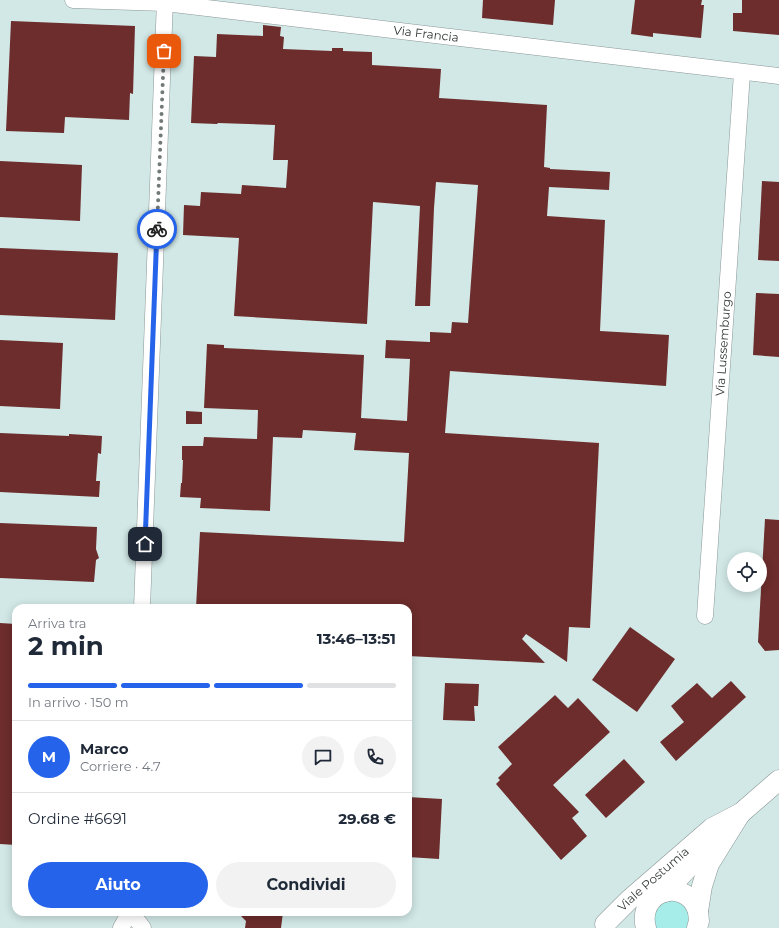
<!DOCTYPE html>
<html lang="it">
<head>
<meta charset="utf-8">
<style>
	:root { --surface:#fff; --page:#f2f2f3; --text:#1f2937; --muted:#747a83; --line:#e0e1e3; --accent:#2563eb }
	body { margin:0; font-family:Montserrat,sans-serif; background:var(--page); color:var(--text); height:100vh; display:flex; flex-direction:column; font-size:15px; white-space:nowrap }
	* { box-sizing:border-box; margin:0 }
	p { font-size:13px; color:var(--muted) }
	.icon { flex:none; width:22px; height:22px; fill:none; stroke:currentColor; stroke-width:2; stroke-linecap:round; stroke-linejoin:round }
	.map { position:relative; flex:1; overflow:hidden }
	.side { position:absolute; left:12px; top:604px; width:400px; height:312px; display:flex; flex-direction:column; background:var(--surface); border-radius:12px; box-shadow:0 2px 10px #0003 }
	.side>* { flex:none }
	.tools { position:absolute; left:727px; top:552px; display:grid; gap:8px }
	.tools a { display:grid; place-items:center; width:40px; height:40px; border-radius:50%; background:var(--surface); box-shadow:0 2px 10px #0003; font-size:20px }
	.pin { position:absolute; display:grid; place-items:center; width:34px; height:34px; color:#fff; margin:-17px; border-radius:8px; box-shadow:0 2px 6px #0006 }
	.courier { position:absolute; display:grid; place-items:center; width:40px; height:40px; margin:-20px; border:3px solid #2563eb; border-radius:50%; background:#fff; color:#222; box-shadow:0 1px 5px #0007 }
	.overview em { font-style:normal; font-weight:700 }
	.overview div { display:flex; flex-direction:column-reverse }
	.overview { display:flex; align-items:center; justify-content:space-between; height:68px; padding:0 16px }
	h1 { font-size:26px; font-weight:700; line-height:30px }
	.bar { display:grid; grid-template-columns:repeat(4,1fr); gap:6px 4px; align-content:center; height:48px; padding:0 16px }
	.bar i { height:5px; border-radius:3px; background:var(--line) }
	.bar .current { background:var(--accent) }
	.bar p { grid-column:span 4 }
	.line { display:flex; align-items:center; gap:10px; padding:0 16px; border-top:1px solid var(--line) }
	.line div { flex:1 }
	.round { display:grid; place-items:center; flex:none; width:42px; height:42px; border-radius:21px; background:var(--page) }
	.cta { display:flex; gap:8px; margin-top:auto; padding:8px 16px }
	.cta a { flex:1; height:46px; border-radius:24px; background:var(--accent); color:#fff; font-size:16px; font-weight:700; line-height:46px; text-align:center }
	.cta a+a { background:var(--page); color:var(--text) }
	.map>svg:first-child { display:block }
	.built { fill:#d1e8e6; fill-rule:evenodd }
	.green { fill:#a6ece8 }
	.building { fill:#6c2d2c }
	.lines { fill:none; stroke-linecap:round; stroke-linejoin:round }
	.minor-casing { stroke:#8b9796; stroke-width:17 }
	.major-casing { stroke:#8b9796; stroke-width:21 }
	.minor { stroke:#fff; stroke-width:16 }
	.major { stroke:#fff; stroke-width:20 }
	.done { stroke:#717a78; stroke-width:4; stroke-dasharray:0 7.2 }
	.route { stroke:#2563eb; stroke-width:5 }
	.labels { text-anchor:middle; stroke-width:4; stroke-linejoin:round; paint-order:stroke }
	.street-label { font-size:12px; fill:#323736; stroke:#fff }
</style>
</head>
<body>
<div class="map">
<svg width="779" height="928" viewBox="0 0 779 928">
	<rect width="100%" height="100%" fill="#e7f5f3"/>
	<path class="built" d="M 0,0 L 779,0 L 779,928 L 0,928 ZM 734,559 L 760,559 L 760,585 L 734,585 ZM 16,608 L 408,608 L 408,912 L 16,912 Z"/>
	<path class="green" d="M 672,898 L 691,910 L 690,928 L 655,928 L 654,908 Z"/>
	<g class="building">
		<path d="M 483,0 L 555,0 L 553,25 L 482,18 Z"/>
		<path d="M 635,0 L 702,0 L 701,5 L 704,5 L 701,38 L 653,33 L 653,37 L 631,34 Z"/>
		<path d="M 742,0 L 779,0 L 779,35 L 733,31 L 733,13 L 742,13 Z"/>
		<path d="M 11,21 L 135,26 L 133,94 L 130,93 L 129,120 L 65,117 L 64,133 L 6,131 Z"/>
		<path d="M 263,25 L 281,27 L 280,36 L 284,37 L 283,49 L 332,51 L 332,48 L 343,48 L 343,51 L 372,52 L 372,65 L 441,69 L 439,98 L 547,105 L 544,167 L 550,168 L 550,169 L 610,172 L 609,190 L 549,187 L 547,216 L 605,220 L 600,331 L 669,335 L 666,386 L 450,371 L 445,433 L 599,443 L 590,628 L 569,627 L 567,662 L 526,634 L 522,639 L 545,663 L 408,656 L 408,608 L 196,608 L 200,532 L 404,542 L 409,453 L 354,450 L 356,433 L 303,430 L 302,438 L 273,437 L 270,511 L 200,508 L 201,498 L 180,497 L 181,483 L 182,483 L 183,460 L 182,460 L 182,446 L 203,446 L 204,437 L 257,439 L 258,410 L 204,408 L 207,344 L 224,345 L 224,348 L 364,355 L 361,418 L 407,421 L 410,359 L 385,358 L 386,340 L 430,342 L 430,332 L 451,333 L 452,322 L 468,323 L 478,185 L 436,182 L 434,208 L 430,306 L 415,306 L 420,206 L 373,202 L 367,324 L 234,316 L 239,238 L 183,235 L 184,205 L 200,206 L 201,192 L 241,194 L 242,185 L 286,188 L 288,160 L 273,160 L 275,125 L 218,123 L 217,124 L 191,123 L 194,56 L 216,57 L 217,34 L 263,36 Z"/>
		<path d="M 0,161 L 82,165 L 80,221 L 0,217 Z"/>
		<path d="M 762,181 L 779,182 L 779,261 L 758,260 Z"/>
		<path d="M 0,248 L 118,253 L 115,320 L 0,315 Z"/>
		<path d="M 756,293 L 779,294 L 779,357 L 753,355 Z"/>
		<path d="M 0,340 L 63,343 L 60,409 L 0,406 Z"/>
		<path d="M 186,411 L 202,412 L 202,424 L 186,424 Z"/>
		<path d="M 0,433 L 69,436 L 69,434 L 102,436 L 101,454 L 98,453 L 96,481 L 100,481 L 99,497 L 0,492 Z"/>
		<path d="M 765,519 L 779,520 L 779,650 L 765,651 L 758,642 Z"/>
		<path d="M 0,523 L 97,527 L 96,549 L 99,558 L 96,560 L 94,582 L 0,578 Z"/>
		<path d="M 0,623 L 16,624 L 16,845 L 0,844 Z"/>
		<path d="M 630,627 L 675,659 L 637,712 L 592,680 Z"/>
		<path d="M 731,681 L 746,697 L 676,761 L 660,742 L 684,722 L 671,706 L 697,683 L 712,698 Z"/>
		<path d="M 445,683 L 479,684 L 478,706 L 474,706 L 475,721 L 443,720 Z"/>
		<path d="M 555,695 L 568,708 L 578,698 L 610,732 L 553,785 L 579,812 L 572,818 L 587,836 L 561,860 L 496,784 L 500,780 L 498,778 L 512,764 L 498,747 Z"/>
		<path d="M 624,759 L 645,782 L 606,818 L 585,795 Z"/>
		<path d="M 408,797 L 442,799 L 439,859 L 408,857 Z"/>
		<path d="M 237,912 L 283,912 L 281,928 L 245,928 L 246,921 Z"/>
	</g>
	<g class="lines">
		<g class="minor-casing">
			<g id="minor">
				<path id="s1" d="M 73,0 L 165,3 L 779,76"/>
				<path d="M 142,608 L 165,0"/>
				<path id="s2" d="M 705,616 L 742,73"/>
				<path d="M 132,912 L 136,919 L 143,928"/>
				<path d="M 121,928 L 130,912"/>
			</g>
		</g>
		<g class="major-casing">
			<g id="major">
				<path d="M 731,823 L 741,813 L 779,780"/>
				<path d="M 665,892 L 711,844"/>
				<path id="s3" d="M 605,924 L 629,900 L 712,828 L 741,813"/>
				<path d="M 646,928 C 638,900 668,879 690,898 C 694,901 696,906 698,911"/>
				<path d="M 697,928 L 699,921 L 698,911 L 702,886 L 709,864 L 740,814"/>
			</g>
		</g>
		<use href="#minor" class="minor"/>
		<use href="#major" class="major"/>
	</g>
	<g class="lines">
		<path class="done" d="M 157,229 L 164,51"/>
		<path class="route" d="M 145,544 L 157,229"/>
	</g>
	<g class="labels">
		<g class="street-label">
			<text dy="4" stroke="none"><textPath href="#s1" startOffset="355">Via Francia</textPath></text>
			<text dy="4" stroke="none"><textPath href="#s2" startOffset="273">Via Lussemburgo</textPath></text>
			<text dy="4" stroke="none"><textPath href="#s3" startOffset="66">Viale Postumia</textPath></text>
		</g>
	</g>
</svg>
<div class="tools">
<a><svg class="icon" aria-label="locate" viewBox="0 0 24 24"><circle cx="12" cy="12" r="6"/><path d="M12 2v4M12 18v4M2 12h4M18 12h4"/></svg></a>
</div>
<div class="pin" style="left:164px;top:51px;background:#ea580c"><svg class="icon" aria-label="bag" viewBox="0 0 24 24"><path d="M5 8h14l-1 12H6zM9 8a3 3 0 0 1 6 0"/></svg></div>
<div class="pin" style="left:145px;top:544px;background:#1f2937"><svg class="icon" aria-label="home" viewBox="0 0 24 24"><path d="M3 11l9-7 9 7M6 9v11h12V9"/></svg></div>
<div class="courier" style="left:157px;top:229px"><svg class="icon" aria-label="bike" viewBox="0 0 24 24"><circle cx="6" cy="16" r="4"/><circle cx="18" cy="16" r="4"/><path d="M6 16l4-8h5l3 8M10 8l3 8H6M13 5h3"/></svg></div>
<section class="side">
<div class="overview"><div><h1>2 min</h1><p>Arriva tra</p></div><em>13:46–13:51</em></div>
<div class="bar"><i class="current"></i><i class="current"></i><i class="current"></i><i></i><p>In arrivo · 150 m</p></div>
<div class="line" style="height:72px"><b class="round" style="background:var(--accent);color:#fff">M</b><div><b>Marco</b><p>Corriere · 4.7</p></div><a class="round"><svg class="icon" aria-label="chat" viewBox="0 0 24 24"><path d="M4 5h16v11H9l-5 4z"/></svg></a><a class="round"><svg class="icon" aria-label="phone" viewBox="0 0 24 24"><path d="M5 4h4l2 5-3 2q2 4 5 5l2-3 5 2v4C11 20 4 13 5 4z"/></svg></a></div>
<div class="line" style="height:52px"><div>Ordine #6691</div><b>29.68 €</b></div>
<div class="cta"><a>Aiuto</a><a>Condividi</a></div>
</section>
</div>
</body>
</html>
